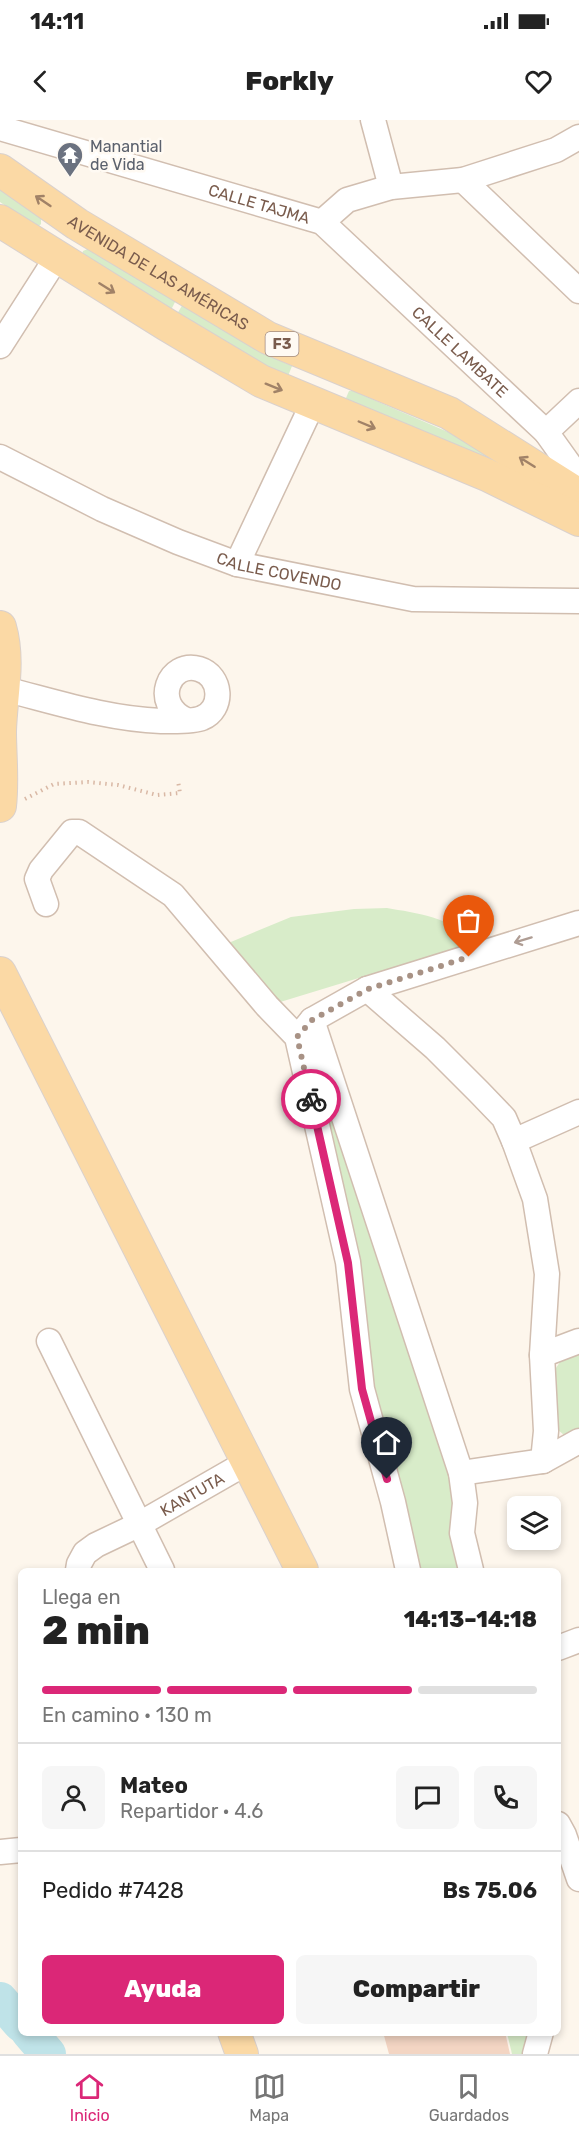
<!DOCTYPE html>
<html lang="es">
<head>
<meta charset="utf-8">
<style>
	:root { --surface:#fff; --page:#f6f6f6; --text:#222; --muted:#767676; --line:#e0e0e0; --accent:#db2777 }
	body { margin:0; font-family:Rubik,sans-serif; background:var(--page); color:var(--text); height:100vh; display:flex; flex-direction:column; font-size:22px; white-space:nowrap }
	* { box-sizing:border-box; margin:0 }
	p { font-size:20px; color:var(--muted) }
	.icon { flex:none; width:33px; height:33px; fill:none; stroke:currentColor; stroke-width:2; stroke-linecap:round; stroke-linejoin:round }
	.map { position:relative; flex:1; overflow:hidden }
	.drawer { position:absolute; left:18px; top:1448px; width:543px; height:468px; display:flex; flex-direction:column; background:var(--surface); border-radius:9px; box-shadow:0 3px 9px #0003 }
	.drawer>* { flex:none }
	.tools { position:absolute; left:507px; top:1376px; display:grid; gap:12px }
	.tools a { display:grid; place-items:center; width:54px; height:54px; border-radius:9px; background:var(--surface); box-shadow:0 3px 9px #0003; font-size:30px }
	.pin { position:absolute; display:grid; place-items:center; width:51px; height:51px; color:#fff; margin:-62px -26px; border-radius:50% 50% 50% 0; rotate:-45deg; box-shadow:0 0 6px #0007 }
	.pin .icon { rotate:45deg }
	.courier { position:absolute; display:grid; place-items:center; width:60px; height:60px; margin:-30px; border:4px solid #db2777; border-radius:50%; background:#fff; color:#222; box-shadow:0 2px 8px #0007 }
	.headline em { font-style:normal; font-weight:800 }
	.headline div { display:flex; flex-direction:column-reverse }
	.headline { display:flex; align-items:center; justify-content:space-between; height:102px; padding:0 24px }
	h1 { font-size:39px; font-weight:800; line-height:45px }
	.bar { display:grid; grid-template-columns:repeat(4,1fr); gap:9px 6px; align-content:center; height:72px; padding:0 24px }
	.bar i { height:8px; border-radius:4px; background:var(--line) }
	.bar .on { background:var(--accent) }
	.bar p { grid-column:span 4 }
	.line { display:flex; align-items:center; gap:15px; padding:0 24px; border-top:2px solid var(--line) }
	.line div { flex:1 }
	.round { display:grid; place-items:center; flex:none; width:63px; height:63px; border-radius:9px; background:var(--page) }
	.primary-button { display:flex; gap:12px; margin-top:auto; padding:12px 24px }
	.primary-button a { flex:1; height:69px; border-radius:9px; background:var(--accent); color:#fff; font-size:24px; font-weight:800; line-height:69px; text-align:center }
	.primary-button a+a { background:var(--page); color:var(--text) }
	.status { display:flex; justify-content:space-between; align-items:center; height:42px; padding:0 30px; background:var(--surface); direction:ltr }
	.status svg { height:16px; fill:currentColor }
	header { display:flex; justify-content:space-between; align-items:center; height:78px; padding:0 24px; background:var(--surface); font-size:27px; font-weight:800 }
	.tabs { display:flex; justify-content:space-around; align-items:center; height:84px; border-top:2px solid var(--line); background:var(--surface); font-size:16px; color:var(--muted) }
	.tabs a { display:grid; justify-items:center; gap:3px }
	.tabs .on { color:var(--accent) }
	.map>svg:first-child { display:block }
	.green { fill:#d8ecc9 }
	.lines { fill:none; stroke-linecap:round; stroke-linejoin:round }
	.river { stroke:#bfe3e8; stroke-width:36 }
	.building { fill:#f3d5c3 }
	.minor-casing { stroke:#d1beb0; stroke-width:27 }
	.major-casing { stroke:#dad1cd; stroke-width:34 }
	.path { stroke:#d9b8a5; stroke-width:4; stroke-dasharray:1.5 4.5; stroke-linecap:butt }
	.minor { stroke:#fff; stroke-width:24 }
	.major { stroke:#fbd9a5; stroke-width:32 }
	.oneway { stroke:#a18267 }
	.oneway2 { stroke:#af9d94 }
	.done { stroke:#a89285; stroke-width:6; stroke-dasharray:0 10.8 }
	.route { stroke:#db2777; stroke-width:8 }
	.labels { text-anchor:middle; stroke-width:5; stroke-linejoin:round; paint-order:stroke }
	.shield { fill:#fffaf3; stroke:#a28b7f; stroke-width:1.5 }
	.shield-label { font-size:15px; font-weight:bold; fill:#7a5c4d }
	.worship-label { font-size:16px; fill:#5b616d; stroke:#fffaf3; text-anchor:start }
	.street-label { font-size:16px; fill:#7a5c4d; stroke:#fffaf3 }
</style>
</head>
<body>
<div class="status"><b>14:11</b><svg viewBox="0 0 49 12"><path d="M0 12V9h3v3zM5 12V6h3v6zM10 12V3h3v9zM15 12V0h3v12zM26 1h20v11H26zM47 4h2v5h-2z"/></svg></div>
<header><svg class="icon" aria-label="back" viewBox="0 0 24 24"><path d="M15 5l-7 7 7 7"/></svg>Forkly<svg class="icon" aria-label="heart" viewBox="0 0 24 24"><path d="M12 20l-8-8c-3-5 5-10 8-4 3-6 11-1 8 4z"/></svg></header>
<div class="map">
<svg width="579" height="1934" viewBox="0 0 579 1934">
	<rect width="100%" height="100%" fill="#fdf6ec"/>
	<g class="green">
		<path d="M 0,70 L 41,97 L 41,104 L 38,107 L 35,106 L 0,82 Z"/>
		<path d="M 90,128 L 176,180 L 171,190 L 82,135 L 83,131 Z"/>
		<path d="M 183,184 L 271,237 L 292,246 L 288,256 L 266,246 L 177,194 Z"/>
		<path d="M 349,271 L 353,271 L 492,331 L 493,337 L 491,340 L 349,282 L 346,278 Z"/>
		<path d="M 387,788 C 415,793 456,797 470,824 L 277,883 L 226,824 L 291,797 L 354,789 Z"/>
		<path d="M 313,937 L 412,1222 L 454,1375 L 460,1450 L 417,1450 L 377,1285 L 362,1162 Z"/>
		<path d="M 579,1232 L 579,1309 L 573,1313 L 564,1315 L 557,1309 L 556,1248 L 562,1239 Z"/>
		<path d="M 507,1913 L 528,1913 L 522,1934 L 512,1934 Z"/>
	</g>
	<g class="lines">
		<g class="river">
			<path d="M 0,1880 L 21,1904"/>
			<path d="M 29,1912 L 48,1934"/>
		</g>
	</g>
	<path class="building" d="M 383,1912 L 505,1912 L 510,1934 L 389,1934 Z"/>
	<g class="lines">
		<g class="minor-casing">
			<g id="minor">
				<path d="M 373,0 L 391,67"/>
				<path id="s1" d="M 0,8 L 322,102 L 546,312 L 576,354 L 577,374"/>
				<path d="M 463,60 L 579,171"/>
				<path d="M 322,102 L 347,80 L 391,67 L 463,60 L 556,30 L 579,17"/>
				<path d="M 0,226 L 57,137"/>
				<path d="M 546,312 L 579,281"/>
				<path id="s2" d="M 0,337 L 102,389 L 178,422 L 237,444 L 413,479 L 579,481"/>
				<path d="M 237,444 L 313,283"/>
				<path d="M 4,569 C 56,582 107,599 161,601 C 171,601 193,602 202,598 C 224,589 222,556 199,549 C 169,540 151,584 186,600"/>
				<path d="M 46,784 L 37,759 L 41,750 L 72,712 L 79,712 L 173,775 L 267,886 L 297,917 L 348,1142 L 362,1269 L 393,1382 L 408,1450"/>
				<path d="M 367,869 L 435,928 L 479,972 L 504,998 L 514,1021 L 535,1079 L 547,1154 L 542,1235 L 546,1311 L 543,1341"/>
				<path d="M 312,900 L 461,1353 L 465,1383 L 462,1413 L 471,1450"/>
				<path d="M 302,912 L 312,900 L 367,869 L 579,803"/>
				<path d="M 514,1021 L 579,992"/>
				<path d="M 49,1221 L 162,1450"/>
				<path d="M 542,1235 L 579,1221"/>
				<path d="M 461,1353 L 543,1341 L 579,1321"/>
				<path id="s3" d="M 78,1450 L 79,1444 L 85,1433 L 96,1425 L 138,1405 L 246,1343"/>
				<path d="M 558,1528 L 579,1520"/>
				<path d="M 558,1704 L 564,1715 L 579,1759"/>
				<path d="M 0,1732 L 21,1730"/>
				<path d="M 535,1934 L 541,1912"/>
			</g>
		</g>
		<g class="major-casing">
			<g id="major">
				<path id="s4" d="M 0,50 L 77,104 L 268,218 L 449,293 L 579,375"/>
				<path d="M 0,101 L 167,205 L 261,261 L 487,355 L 579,400"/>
				<path d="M 0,507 C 10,541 1,576 0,611 C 0,636 3,660 0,686"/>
				<path d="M 0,853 L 302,1450"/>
				<path d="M 234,1912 L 242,1934"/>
			</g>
		</g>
		<path class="path" d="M 25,679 L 54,664 L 88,662 L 118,665 L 157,675 L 180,673 L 178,661"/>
		<use href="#minor" class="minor"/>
		<use href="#major" class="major"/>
	</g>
	<defs><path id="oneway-shaft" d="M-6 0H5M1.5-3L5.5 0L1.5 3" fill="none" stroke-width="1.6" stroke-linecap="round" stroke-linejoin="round" transform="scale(1.5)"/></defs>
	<g class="oneway">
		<use href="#oneway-shaft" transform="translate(43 81) rotate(-146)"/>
		<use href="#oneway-shaft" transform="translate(107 168) rotate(32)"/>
		<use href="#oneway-shaft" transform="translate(274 267) rotate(22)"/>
		<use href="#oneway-shaft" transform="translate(367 305) rotate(23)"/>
		<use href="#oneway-shaft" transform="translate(527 342) rotate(-148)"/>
	</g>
	<use class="oneway2" href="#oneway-shaft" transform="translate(523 820) rotate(163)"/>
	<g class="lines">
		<path class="done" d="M 311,979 L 297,917 L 312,900 L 368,869 L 469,837"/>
		<path class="route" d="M 311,979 L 348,1143 L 362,1269 L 387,1359"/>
	</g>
	<defs>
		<g id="temple-pin" transform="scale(1.35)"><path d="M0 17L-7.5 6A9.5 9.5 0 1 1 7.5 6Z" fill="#6b7280" stroke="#fffaf3"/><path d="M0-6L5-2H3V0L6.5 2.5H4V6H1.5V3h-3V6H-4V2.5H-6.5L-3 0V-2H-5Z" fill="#fff"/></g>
	</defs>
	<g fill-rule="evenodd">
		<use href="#temple-pin" x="70" y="35"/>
	</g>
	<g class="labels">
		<rect class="shield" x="265.5" y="212" width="33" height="24" rx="4.5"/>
		<g class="shield-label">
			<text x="282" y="229">F3</text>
		</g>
		<g class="worship-label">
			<text x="90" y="32">Manantial<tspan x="90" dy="18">de Vida</tspan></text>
		</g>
		<g class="street-label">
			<text dy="6" stroke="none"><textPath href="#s1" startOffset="270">CALLE TAJMA</textPath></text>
			<text dy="6" stroke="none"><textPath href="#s4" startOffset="189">AVENIDA DE LAS AMÉRICAS</textPath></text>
			<text dy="6" stroke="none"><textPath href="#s1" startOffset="525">CALLE LAMBATE</textPath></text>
			<text dy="6" stroke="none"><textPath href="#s2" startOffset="303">CALLE COVENDO</textPath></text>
			<text dy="6" stroke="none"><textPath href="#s3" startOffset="141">KANTUTA</textPath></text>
		</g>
	</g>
</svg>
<div class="tools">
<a><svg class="icon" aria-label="layers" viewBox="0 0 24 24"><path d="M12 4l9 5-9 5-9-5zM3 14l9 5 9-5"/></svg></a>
</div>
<div class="pin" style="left:469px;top:837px;background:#ea580c"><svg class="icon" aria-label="bag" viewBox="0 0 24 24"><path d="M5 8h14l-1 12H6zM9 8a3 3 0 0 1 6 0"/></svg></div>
<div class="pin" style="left:387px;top:1359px;background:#1f2937"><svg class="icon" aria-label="home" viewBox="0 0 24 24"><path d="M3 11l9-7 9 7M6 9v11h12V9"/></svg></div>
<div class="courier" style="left:311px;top:979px"><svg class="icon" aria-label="bike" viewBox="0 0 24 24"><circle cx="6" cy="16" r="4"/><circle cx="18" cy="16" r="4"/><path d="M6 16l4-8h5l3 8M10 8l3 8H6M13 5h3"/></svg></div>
<section class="drawer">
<div class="headline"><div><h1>2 min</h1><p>Llega en</p></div><em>14:13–14:18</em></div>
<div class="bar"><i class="on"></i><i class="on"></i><i class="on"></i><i></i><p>En camino · 130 m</p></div>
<div class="line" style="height:108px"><a class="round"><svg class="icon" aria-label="person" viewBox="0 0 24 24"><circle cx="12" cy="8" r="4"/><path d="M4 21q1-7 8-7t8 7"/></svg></a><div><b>Mateo</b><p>Repartidor · 4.6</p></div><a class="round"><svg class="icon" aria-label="chat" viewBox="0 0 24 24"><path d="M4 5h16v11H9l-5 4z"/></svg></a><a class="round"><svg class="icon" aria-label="phone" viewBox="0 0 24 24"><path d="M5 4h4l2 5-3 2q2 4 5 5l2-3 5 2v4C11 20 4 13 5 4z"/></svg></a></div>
<div class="line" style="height:78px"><div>Pedido #7428</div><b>Bs 75.06</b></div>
<div class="primary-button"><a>Ayuda</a><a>Compartir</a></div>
</section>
</div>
<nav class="tabs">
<a class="on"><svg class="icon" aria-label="home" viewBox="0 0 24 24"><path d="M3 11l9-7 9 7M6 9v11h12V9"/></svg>Inicio</a>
<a><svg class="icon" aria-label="map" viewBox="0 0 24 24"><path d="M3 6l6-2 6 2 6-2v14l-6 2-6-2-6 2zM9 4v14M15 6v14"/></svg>Mapa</a>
<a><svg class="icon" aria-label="saved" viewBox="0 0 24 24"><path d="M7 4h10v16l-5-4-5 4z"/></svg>Guardados</a>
</nav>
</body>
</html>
